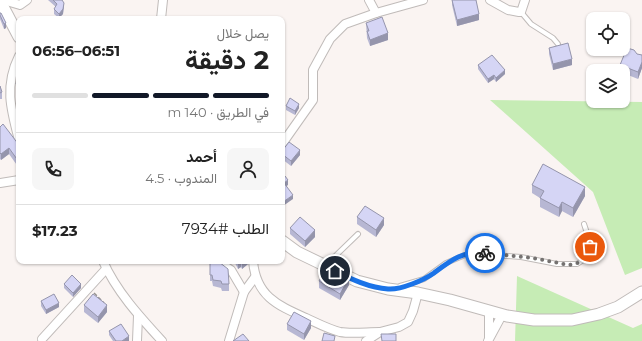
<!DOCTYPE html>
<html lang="ar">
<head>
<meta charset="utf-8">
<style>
	:root { --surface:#fff; --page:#f6f6f6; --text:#222; --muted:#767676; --line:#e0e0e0; --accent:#111827 }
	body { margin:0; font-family:Montserrat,Vazirmatn,sans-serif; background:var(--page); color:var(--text); direction:rtl; height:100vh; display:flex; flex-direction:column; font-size:15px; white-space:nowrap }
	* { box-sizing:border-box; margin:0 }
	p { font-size:13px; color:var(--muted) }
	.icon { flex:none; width:22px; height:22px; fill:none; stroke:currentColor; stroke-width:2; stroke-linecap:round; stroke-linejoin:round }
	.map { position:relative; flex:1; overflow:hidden; direction:ltr }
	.drawer { position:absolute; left:16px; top:16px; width:269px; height:248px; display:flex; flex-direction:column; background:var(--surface); border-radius:8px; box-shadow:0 1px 3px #0004; direction:rtl }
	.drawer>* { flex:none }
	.buttons { position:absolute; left:586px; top:12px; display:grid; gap:8px }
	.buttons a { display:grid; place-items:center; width:44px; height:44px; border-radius:8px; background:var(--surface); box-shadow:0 1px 3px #0004; font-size:20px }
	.pin { position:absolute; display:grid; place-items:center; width:34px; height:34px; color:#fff; margin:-17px; border:2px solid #fff; border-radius:50%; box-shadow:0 1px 4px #0007 }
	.courier { position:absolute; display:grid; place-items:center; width:40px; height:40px; margin:-20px; border:3px solid #1a73e8; border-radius:50%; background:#fff; color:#222; box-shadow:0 1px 5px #0007 }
	.overview em { font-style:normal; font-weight:700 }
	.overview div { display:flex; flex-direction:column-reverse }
	.overview { display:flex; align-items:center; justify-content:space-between; height:68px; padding:0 16px }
	h1 { font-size:26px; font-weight:700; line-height:30px }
	.bar { display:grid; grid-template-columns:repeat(4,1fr); gap:6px 4px; align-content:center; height:48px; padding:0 16px }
	.bar i { height:5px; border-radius:3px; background:var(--line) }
	.bar .current { background:var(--accent) }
	.bar p { grid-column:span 4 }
	.line { display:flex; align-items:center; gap:10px; padding:0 16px; border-top:1px solid var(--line) }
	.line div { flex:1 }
	.round { display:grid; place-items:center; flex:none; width:42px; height:42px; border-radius:8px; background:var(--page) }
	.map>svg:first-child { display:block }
	.green { fill:#c6ecb5 }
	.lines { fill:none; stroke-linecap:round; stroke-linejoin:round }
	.lane-casing { stroke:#c0bbb9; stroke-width:6 }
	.street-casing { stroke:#c0bbb9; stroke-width:10 }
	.secondary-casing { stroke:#c0bbb9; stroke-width:13 }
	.path { stroke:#95918f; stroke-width:1.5; stroke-dasharray:4 2; stroke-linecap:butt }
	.lane { stroke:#fff; stroke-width:4 }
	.street { stroke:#fff; stroke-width:8 }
	.secondary { stroke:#fff; stroke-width:11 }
	.wall { fill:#b7b7d3 }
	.shaded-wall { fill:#9595ac }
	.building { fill:#d5d5f5; stroke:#9595ac }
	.done { stroke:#757271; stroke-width:4; stroke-dasharray:0 7.2 }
	.route { stroke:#1a73e8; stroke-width:5 }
</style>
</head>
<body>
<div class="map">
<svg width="642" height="341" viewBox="0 0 642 341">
	<rect width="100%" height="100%" fill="#faf4f2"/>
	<g class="green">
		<path d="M 490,100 L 642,102 L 642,268 L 625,275 L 593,192 Z"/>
		<path d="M 517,276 L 633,328 L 642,324 L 642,341 L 515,341 Z"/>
	</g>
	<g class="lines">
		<g class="lane-casing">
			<g id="lane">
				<path d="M 521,12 L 531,24 L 553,38 L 558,44"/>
				<path d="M 327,264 L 358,234"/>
				<path d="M 400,286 L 424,279 L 446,263 L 470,253 L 521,257 L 557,264 L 577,264 L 588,257 L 590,252 L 589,239 L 584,224"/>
			</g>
		</g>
		<g class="street-casing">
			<g id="street">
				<path d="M 3,0 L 20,5 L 27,0"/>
				<path d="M 490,0 L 508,10 L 519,12 L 521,12 L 525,0"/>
				<path d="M 376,13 L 423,0"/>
				<path d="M 161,19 L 163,0"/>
				<path d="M 19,56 C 4,86 11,110 19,140"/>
				<path d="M 282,144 L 313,100 L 313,70 L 330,39 L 345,24 L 376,13 L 369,0"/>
				<path d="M 0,183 L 19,180"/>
				<path d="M 103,261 C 116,291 140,317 162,341"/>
				<path d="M 217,261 L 231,270 L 244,292"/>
				<path d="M 253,261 C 256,296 277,305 306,318 C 317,323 328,329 340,332 C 352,334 367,332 380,332"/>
				<path d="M 489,312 L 489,337"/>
				<path d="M 42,339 L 106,269"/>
				<path d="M 137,341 L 138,316"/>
				<path d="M 229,341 L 244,292 L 255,277"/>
				<path d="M 366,341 L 380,332 L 399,327 L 408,322 L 413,311 L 418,293"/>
				<path d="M 488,341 L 502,315"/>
			</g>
		</g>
		<g class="secondary-casing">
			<g id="secondary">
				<path d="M 0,1 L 19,37"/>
				<path d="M 282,241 L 297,252 L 357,281 L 388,289 L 418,293 L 450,300 L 507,316 L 534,320 L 572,320 L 599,314 L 618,307 L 642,292"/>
			</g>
		</g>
		<path class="path" d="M 94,293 L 104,303"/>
		<use href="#lane" class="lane"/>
		<use href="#street" class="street"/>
		<use href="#secondary" class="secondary"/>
	</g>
	<g class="wall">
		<path d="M 48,0 L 62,0 L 64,7 L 63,14 L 59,18 L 54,14 L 54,9 L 56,7 Z"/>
		<path d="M 452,0 L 476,0 L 479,20 L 457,26 L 452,5 Z"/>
		<path d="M 0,13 L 6,28 L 4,29 L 0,19 Z"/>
		<path d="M 366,23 L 388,40 L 370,46 L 367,38 Z"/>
		<path d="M 549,48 L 572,65 L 553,70 L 549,54 Z"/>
		<path d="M 637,54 L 642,55 L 642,68 L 638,79 L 623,73 L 623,71 L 620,71 L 620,65 Z"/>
		<path d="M 478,65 L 505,74 L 496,82 L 494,79 L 488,83 L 478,69 Z"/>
		<path d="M 19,81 L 19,98 L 16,89 L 16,83 Z"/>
		<path d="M 0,86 L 2,92 L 2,99 L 0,99 Z"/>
		<path d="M 286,106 L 299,108 L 295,115 L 286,110 Z"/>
		<path d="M 0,127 L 19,145 L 19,168 L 9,154 L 1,160 L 0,159 Z"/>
		<path d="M 282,151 L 300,155 L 291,166 L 282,159 Z"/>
		<path d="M 532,185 L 585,196 L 573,217 L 562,211 L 559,217 L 540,207 L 540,198 L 532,193 Z"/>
		<path d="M 357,217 L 384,225 L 376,237 L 357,224 Z"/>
		<path d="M 290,228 L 315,237 L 305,247 L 290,234 Z"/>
		<path d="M 234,261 L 248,261 L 248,264 L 242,269 L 241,267 L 238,269 Z"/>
		<path d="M 210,263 L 229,284 L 229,291 L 222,291 L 221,288 L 213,286 L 212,281 L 210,281 Z"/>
		<path d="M 319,281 L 349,285 L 340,300 L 319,288 Z"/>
		<path d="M 64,284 L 81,288 L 73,297 L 64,288 Z"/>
		<path d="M 41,301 L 59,307 L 46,314 L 41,306 Z"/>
		<path d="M 84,305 L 107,312 L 98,323 L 84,312 Z"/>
		<path d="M 287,324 L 311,328 L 304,340 L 287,330 Z"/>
		<path d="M 109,331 L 129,341 L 113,341 L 109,335 Z"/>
	</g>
	<g class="shaded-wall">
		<path d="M 64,3 L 63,14 L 59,18 L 59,14 Z"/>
		<path d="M 479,14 L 479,20 L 457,26 L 457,20 Z"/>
		<path d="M 6,23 L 6,28 L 4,29 L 4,24 Z"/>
		<path d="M 388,33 L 388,40 L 370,46 L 370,40 Z"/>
		<path d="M 572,59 L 572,65 L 553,70 L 553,64 Z"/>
		<path d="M 642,62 L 642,68 L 638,79 L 638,72 Z"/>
		<path d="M 505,70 L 505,74 L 496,82 L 496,78 Z"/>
		<path d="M 494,75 L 494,79 L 488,83 L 488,79 Z"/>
		<path d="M 299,104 L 299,108 L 295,115 L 295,111 Z"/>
		<path d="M 9,148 L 9,154 L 1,160 L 1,154 Z"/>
		<path d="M 300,150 L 300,155 L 291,166 L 291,161 Z"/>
		<path d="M 288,180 L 288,185 L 284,188 L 284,183 Z"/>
		<path d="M 585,187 L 585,196 L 573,217 L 573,208 Z"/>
		<path d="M 293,195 L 293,199 L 283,206 L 283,202 Z"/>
		<path d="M 562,202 L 562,211 L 559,217 L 559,208 Z"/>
		<path d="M 384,218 L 384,225 L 376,237 L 376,230 Z"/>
		<path d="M 315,230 L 315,237 L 305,247 L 305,241 Z"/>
		<path d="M 240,261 L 241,261 L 241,267 L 238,269 L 238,262 Z"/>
		<path d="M 244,261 L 248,261 L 248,264 L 242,269 L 242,262 Z"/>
		<path d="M 349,278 L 349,285 L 340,300 L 340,294 Z"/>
		<path d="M 81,284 L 81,288 L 73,297 L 73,293 Z"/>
		<path d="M 59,303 L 59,307 L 46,314 L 46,310 Z"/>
		<path d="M 107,305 L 107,312 L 98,323 L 98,317 Z"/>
		<path d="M 311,321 L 311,328 L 304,340 L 304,334 Z"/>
		<path d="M 129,336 L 129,341 L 122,341 Z"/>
	</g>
	<g class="building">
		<path d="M 53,0 L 62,0 L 64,3 L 63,9 L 59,14 L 54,9 L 57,4 Z"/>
		<path d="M 452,0 L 476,0 L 479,14 L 457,20 Z"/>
		<path d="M 0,13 L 1,13 L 6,23 L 4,24 L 0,15 Z"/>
		<path d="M 382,17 L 388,33 L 370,40 L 367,31 L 369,31 L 366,23 Z"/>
		<path d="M 568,43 L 572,59 L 553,64 L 549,48 Z"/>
		<path d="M 627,48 L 634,50 L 637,54 L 642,55 L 642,62 L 638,72 L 620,65 Z"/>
		<path d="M 492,55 L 505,70 L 496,78 L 494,75 L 488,79 L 478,65 Z"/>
		<path d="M 19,81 L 19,92 L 16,83 Z"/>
		<path d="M 0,86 L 2,92 L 0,93 Z"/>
		<path d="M 290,98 L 299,104 L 295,111 L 286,106 Z"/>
		<path d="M 3,124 L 19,145 L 19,162 L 9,148 L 1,154 L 0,153 L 0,127 Z"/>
		<path d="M 289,142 L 300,150 L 291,161 L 282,154 L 282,151 Z"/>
		<path d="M 543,164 L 585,187 L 573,208 L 562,202 L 559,208 L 540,198 L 544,191 L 532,185 Z"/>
		<path d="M 285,176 L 288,180 L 284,183 L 293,195 L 283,202 L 282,201 L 282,178 Z"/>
		<path d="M 365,206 L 384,218 L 376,230 L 357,217 Z"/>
		<path d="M 300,217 L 315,230 L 305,241 L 290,228 Z"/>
		<path d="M 219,262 L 228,269 L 229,284 L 222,284 L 221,281 L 213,280 L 212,275 L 210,275 L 210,263 Z"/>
		<path d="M 327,268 L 349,278 L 340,294 L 319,281 Z"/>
		<path d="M 72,275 L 81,284 L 73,293 L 64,284 Z"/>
		<path d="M 54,294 L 59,303 L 46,310 L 41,301 Z"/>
		<path d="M 93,294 L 107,305 L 98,317 L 84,305 Z"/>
		<path d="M 294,312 L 311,321 L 304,334 L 287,324 Z"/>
		<path d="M 121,324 L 129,336 L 122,341 L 116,341 L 109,331 Z"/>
		<path d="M 324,333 L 335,336 L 334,341 L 322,341 Z"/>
		<path d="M 243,334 L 249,341 L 233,341 Z"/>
		<path d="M 381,334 L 396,334 L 396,341 L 382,341 Z"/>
	</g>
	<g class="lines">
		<path class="done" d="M 485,253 L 533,258 L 569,265 L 582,262 L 588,257 L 590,247"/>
		<path class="route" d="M 335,271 C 351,279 370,288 388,289 C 401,290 424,280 434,273 C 450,261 464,250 485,253"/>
	</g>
</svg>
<div class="buttons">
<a><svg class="icon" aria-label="locate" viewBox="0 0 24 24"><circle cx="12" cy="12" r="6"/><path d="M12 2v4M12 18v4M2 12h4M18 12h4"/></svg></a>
<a><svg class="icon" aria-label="layers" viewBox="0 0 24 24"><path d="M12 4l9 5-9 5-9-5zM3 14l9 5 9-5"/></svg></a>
</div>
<div class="pin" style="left:590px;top:247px;background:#ea580c"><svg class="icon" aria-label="bag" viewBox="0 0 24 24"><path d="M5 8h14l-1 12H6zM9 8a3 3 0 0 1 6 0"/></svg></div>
<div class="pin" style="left:335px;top:271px;background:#1f2937"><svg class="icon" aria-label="home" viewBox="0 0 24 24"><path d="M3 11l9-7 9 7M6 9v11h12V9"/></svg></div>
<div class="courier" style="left:485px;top:253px"><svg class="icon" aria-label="bike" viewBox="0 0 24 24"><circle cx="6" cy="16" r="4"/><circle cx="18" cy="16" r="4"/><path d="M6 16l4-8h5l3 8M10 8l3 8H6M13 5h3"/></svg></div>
<section class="drawer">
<div class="overview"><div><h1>2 دقيقة</h1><p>يصل خلال</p></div><em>06:51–06:56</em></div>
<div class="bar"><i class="current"></i><i class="current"></i><i class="current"></i><i></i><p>في الطريق · 140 m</p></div>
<div class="line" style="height:72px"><a class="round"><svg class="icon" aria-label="person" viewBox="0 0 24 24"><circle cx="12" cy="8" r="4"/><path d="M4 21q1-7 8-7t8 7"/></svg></a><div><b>أحمد</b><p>المندوب · 4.5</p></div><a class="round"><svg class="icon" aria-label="phone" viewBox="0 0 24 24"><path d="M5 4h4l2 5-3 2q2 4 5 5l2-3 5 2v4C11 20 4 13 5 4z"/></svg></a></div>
<div class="line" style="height:52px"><div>الطلب #7934</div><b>$17.23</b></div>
</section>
</div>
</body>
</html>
